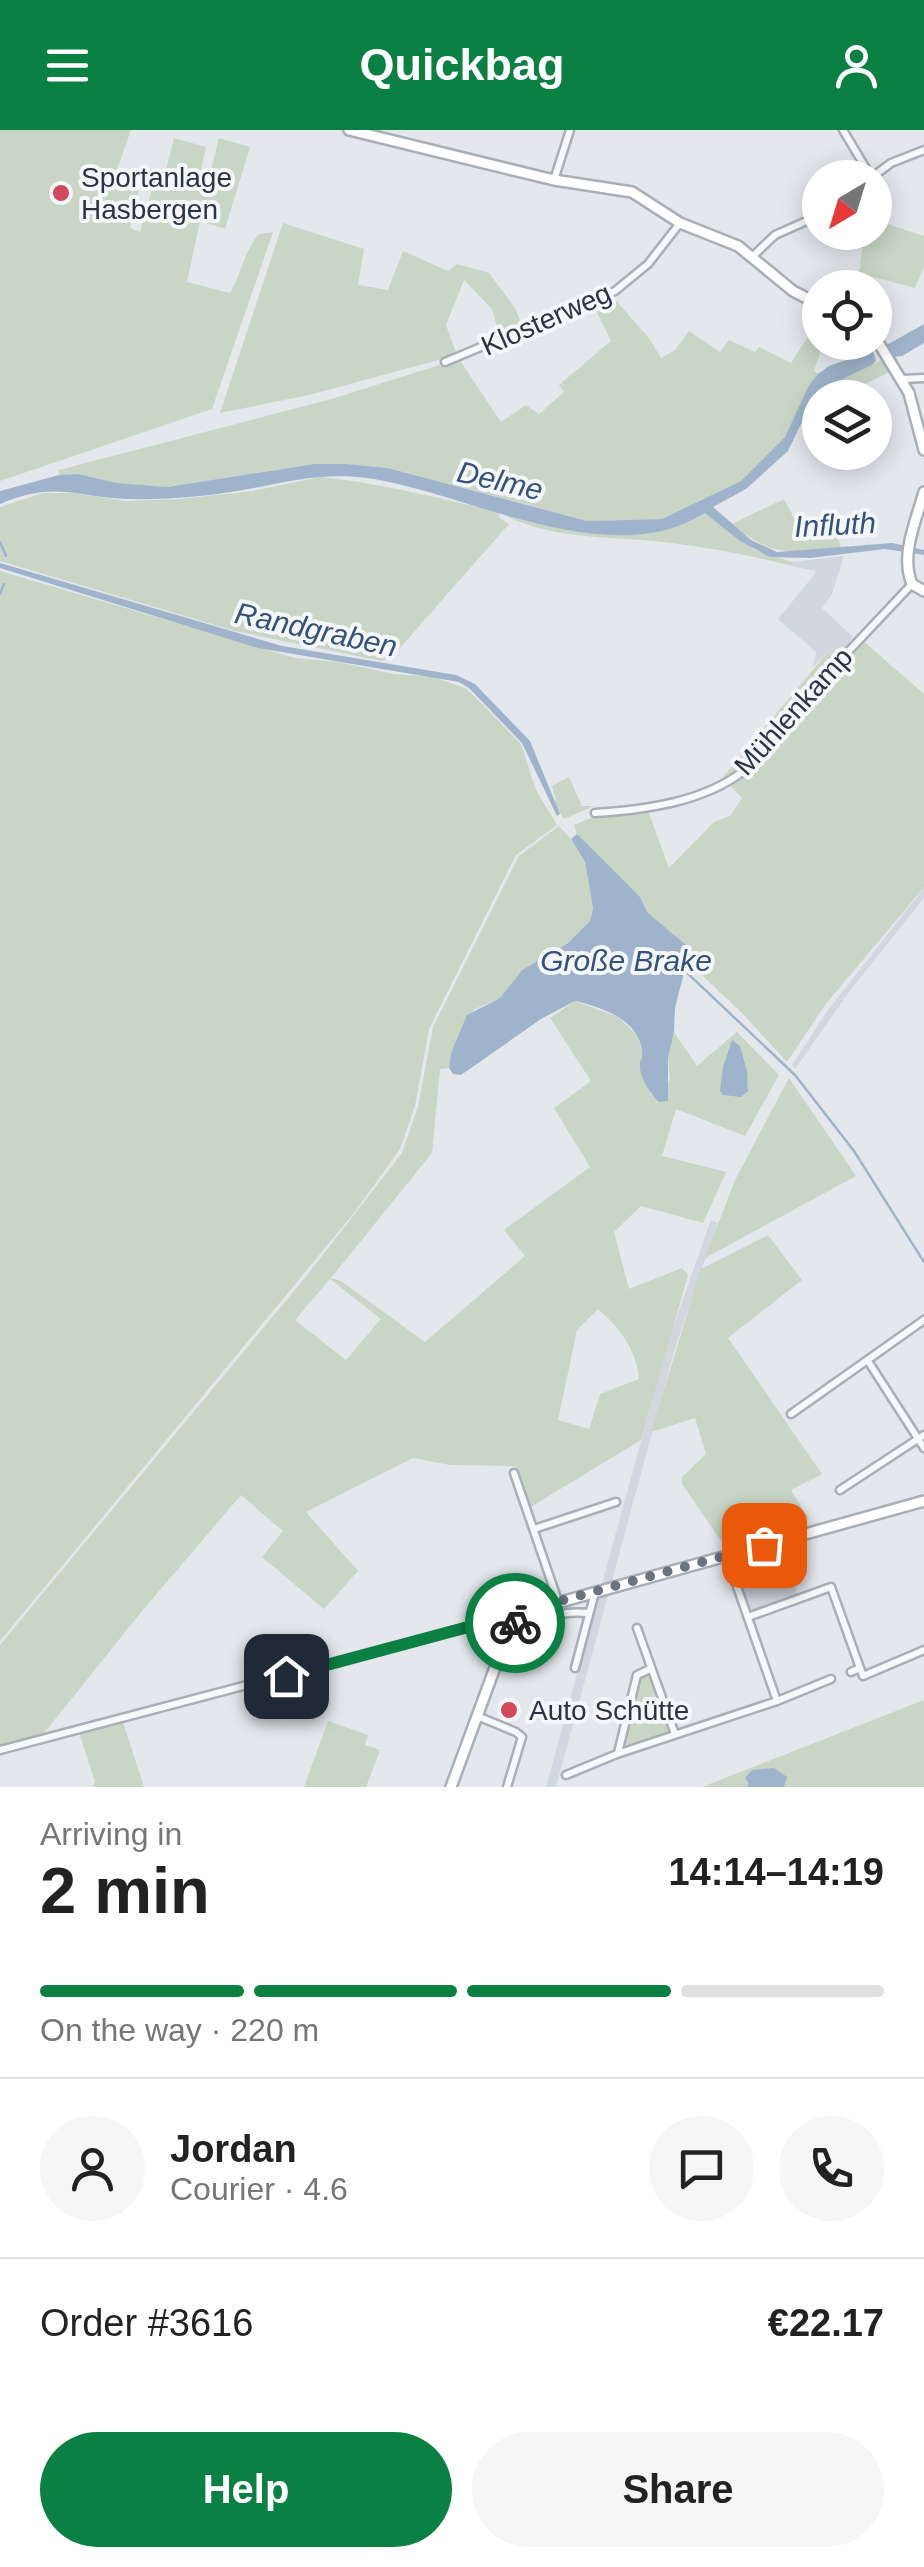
<!DOCTYPE html>
<html lang="en">
<head>
<meta charset="utf-8">
<style>
	:root { --surface:#fff; --page:#f6f6f6; --text:#222; --muted:#767676; --line:#e0e0e0; --accent:#0b8043 }
	body { margin:0; font-family:Helvetica,sans-serif; background:var(--page); color:var(--text); height:100vh; display:flex; flex-direction:column; font-size:38px; white-space:nowrap }
	* { box-sizing:border-box; margin:0 }
	p { font-size:32px; color:var(--muted) }
	.icon { flex:none; width:55px; height:55px; fill:none; stroke:currentColor; stroke-width:2; stroke-linecap:round; stroke-linejoin:round }
	.map { position:relative; height:1657px; overflow:hidden }
	.sheet { display:flex; flex-direction:column; background:var(--surface); flex:1 }
	.sheet>* { flex:none }
	.needle { width:65px; rotate:218deg }
	.tools { position:absolute; left:802px; top:30px; display:grid; gap:20px }
	.tools a { display:grid; place-items:center; width:90px; height:90px; border-radius:50%; background:var(--surface); box-shadow:0 5px 25px #0003; font-size:50px }
	.pin { position:absolute; display:grid; place-items:center; width:85px; height:85px; color:#fff; margin:-42px; border-radius:20px; box-shadow:0 5px 15px #0006 }
	.courier { position:absolute; display:grid; place-items:center; width:100px; height:100px; margin:-50px; border:8px solid #0b8043; border-radius:50%; background:#fff; color:#222; box-shadow:0 2px 12px #0007 }
	.summary em { font-style:normal; font-weight:700 }
	.summary div { display:flex; flex-direction:column-reverse }
	.summary { display:flex; align-items:center; justify-content:space-between; height:170px; padding:0 40px }
	h1 { font-size:65px; font-weight:700; line-height:75px }
	.bar { display:grid; grid-template-columns:repeat(4,1fr); gap:15px 10px; align-content:center; height:120px; padding:0 40px }
	.bar i { height:12px; border-radius:8px; background:var(--line) }
	.bar .on { background:var(--accent) }
	.bar p { grid-column:span 4 }
	.line { display:flex; align-items:center; gap:25px; padding:0 40px; border-top:2px solid var(--line) }
	.line div { flex:1 }
	.round { display:grid; place-items:center; flex:none; width:105px; height:105px; border-radius:52px; background:var(--page) }
	.action { display:flex; gap:20px; margin-top:auto; padding:20px 40px }
	.action a { flex:1; height:115px; border-radius:60px; background:var(--accent); color:#fff; font-size:40px; font-weight:700; line-height:115px; text-align:center }
	.action a+a { background:var(--page); color:var(--text) }
	header { display:flex; justify-content:space-between; align-items:center; height:130px; padding:0 40px; background:var(--accent); color:#fff; font-size:45px; font-weight:700 }
	.map>svg:first-child { display:block }
	.built { fill:#d2d6de }
	.green { fill:#c9d6c5; fill-rule:evenodd }
	.water { fill:#9fb4cc }
	.lines { fill:none; stroke-linecap:round; stroke-linejoin:round }
	.stream { stroke:#9fb4cc; stroke-width:2.5 }
	.street-casing { stroke:#a9aeb7; stroke-width:11 }
	.secondary-casing { stroke:#a9aeb7; stroke-width:14 }
	.street { stroke:#f7f8fa; stroke-width:6 }
	.secondary { stroke:#fff; stroke-width:9 }
	.done { stroke:#6c737f; stroke-width:10; stroke-dasharray:0 18 }
	.route { stroke:#0b8043; stroke-width:12 }
	.poi-dot { fill:#d1495b; stroke:#f4f6f9; stroke-width:4 }
	.labels { text-anchor:middle; stroke-width:8; stroke-linejoin:round; paint-order:stroke }
	.poi-label { font-size:28px; fill:#2b3445; stroke:#f4f6f9; text-anchor:start }
	.street-label { font-size:28px; fill:#2b3445; stroke:#f4f6f9 }
	.water-label { font-size:30px; font-style:italic; fill:#34527a; stroke:#f4f6f9 }
</style>
</head>
<body>
<header><svg class="icon" aria-label="menu" viewBox="0 0 24 24"><path d="M4 6h16M4 12h16M4 18h16"/></svg>Quickbag<svg class="icon" aria-label="person" viewBox="0 0 24 24"><circle cx="12" cy="8" r="4"/><path d="M4 21q1-7 8-7t8 7"/></svg></header>
<div class="map">
<svg width="924" height="1657" viewBox="0 0 924 1657">
	<rect width="100%" height="100%" fill="#e4e7ec"/>
	<g class="built">
		<path d="M 844,426 L 832,464 L 822,478 L 853,507 L 837,528 L 828,522 L 813,537 L 816,522 L 778,489 L 814,445 L 815,441 L 792,436 L 792,432 Z"/>
		<path d="M 924,758 L 924,768 L 849,862 L 795,939 L 792,935 L 828,880 Z"/>
		<path d="M 711,1090 L 718,1093 L 675,1218 L 556,1657 L 546,1657 L 670,1206 Z"/>
		<path d="M 779,1413 L 798,1465 L 750,1483 L 733,1427 Z"/>
	</g>
	<g class="green">
		<path d="M 0,0 L 131,0 L 116,42 L 141,51 L 130,98 L 140,102 L 157,42 L 165,44 L 174,8 L 206,17 L 200,45 L 209,48 L 219,8 L 250,17 L 225,99 L 200,91 L 187,152 L 230,163 C 242,143 244,121 259,104 L 273,102 L 212,279 L 0,351 Z"/>
		<path d="M 875,90 L 924,106 L 924,137 L 915,158 L 859,143 L 864,103 L 875,102 Z"/>
		<path d="M 283,93 L 364,119 L 358,155 L 388,160 L 403,121 L 448,141 L 457,134 L 489,143 L 515,178 L 522,195 L 499,204 L 492,179 L 464,150 L 446,195 L 457,225 L 309,265 L 220,283 Z"/>
		<path d="M 612,166 L 649,208 L 661,228 L 675,220 L 689,201 L 720,222 L 729,210 L 755,222 L 759,217 L 791,233 L 820,188 L 820,212 L 823,213 L 814,241 L 818,244 L 808,257 L 785,307 L 741,351 L 662,389 L 587,391 L 388,338 L 347,334 L 313,334 L 167,357 L 117,353 L 78,344 L 59,345 L 59,340 L 328,270 L 459,229 L 501,292 L 526,275 L 539,284 L 564,262 L 559,255 L 611,211 L 594,176 Z"/>
		<path d="M 884,229 L 892,241 L 838,267 L 820,268 L 820,278 L 805,287 L 812,271 L 826,257 Z"/>
		<path d="M 320,347 C 384,353 447,371 510,384 C 523,387 534,393 547,395 C 597,406 660,413 705,383 L 755,420 L 792,432 L 792,436 C 746,424 701,416 653,411 C 600,406 550,409 500,383 L 498,387 L 509,394 L 391,528 L 381,531 L 235,501 L 0,431 L 0,377 L 43,363 L 72,363 L 126,371 L 180,369 L 253,361 Z"/>
		<path d="M 784,369 L 800,399 L 831,390 L 841,417 C 794,425 769,426 732,394 Z"/>
		<path d="M 0,441 L 295,528 L 338,532 L 394,544 L 434,547 L 467,559 L 521,614 L 536,660 L 557,695 L 516,725 L 429,899 L 415,976 L 400,1019 L 354,1083 L 0,1511 Z"/>
		<path d="M 862,510 L 924,564 L 924,757 L 825,875 L 787,932 L 741,882 L 687,831 L 685,815 L 648,783 L 640,767 L 592,721 L 577,704 L 574,695 L 595,686 L 647,678 L 669,738 L 714,692 L 730,686 L 742,668 L 731,656 Z"/>
		<path d="M 828,522 L 837,528 L 743,638 L 717,654 Z"/>
		<path d="M 569,647 L 582,676 L 594,676 L 564,689 L 553,672 L 556,670 L 552,656 Z"/>
		<path d="M 559,696 L 571,709 L 585,732 L 593,778 L 590,791 L 568,813 L 522,840 L 500,868 L 473,880 L 451,923 L 449,938 L 440,939 L 432,1023 L 331,1148 L 341,1151 L 425,1212 L 525,1126 L 504,1100 L 590,1037 L 554,978 L 591,951 L 550,888 L 575,871 L 618,887 L 638,906 L 643,925 L 641,945 L 652,966 L 670,950 L 668,928 L 674,902 L 697,936 L 737,902 L 779,945 L 745,1006 L 676,979 L 662,1026 L 726,1042 L 703,1093 L 641,1076 L 614,1102 L 629,1159 L 682,1138 L 688,1145 L 641,1310 L 529,1378 L 515,1336 L 450,1335 L 413,1328 L 306,1382 L 358,1441 L 324,1479 L 262,1427 L 283,1401 L 241,1365 L 142,1481 L 44,1603 L 0,1616 L 0,1515 L 308,1144 L 402,1023 L 418,977 L 433,897 L 519,726 ZM 330,1149 L 381,1189 L 346,1230 L 295,1190 ZM 598,1179 C 619,1197 637,1220 639,1249 L 600,1264 L 589,1299 L 558,1290 L 577,1200 Z"/>
		<path d="M 789,948 L 856,1046 L 705,1128 L 735,1050 Z"/>
		<path d="M 768,1105 L 802,1150 L 728,1208 L 822,1344 L 791,1360 L 809,1389 L 724,1415 L 682,1354 L 682,1347 L 706,1324 L 695,1288 L 651,1302 L 701,1139 Z"/>
		<path d="M 644,1545 L 649,1547 L 669,1602 L 630,1616 L 623,1611 L 639,1547 Z"/>
		<path d="M 924,1570 L 924,1657 L 702,1657 Z"/>
		<path d="M 122,1589 L 144,1657 L 92,1657 L 95,1652 L 79,1602 Z"/>
		<path d="M 328,1591 L 368,1605 L 365,1615 L 380,1620 L 366,1657 L 304,1657 Z"/>
	</g>
	<g class="water">
		<path d="M 924,194 L 924,213 L 902,226 L 882,228 L 878,220 Z"/>
		<path d="M 873,221 L 876,231 L 872,235 L 826,257 L 812,271 L 788,321 L 746,359 L 713,377 L 751,410 L 777,422 L 892,413 L 924,420 L 924,425 L 885,419 L 810,428 L 770,427 L 740,411 L 705,383 C 609,444 467,362 367,348 C 324,343 296,350 254,358 C 213,366 168,370 126,369 C 74,366 53,351 0,374 L 0,361 L 59,345 L 78,344 L 117,353 L 167,357 L 314,334 L 347,334 L 388,338 L 587,391 L 662,389 L 741,351 L 785,307 L 808,257 L 818,244 L 829,236 Z"/>
		<path d="M 0,433 L 282,516 L 456,545 L 475,554 L 530,611 L 560,684 L 557,686 L 522,613 L 469,558 L 459,552 L 258,518 L 0,438 Z"/>
		<path d="M 577,704 L 640,767 L 648,783 L 686,815 L 687,831 L 675,878 L 674,902 L 668,928 L 668,971 L 659,972 C 651,965 640,948 640,937 C 640,922 643,937 642,921 C 639,890 602,877 575,871 L 541,889 L 461,945 L 453,944 L 449,938 L 451,923 L 467,885 L 500,868 L 522,840 L 568,813 L 590,791 L 593,778 L 585,732 L 571,709 Z"/>
		<path d="M 732,910 L 740,916 L 747,941 L 748,961 L 741,967 L 723,965 L 720,961 L 723,937 Z"/>
		<path d="M 774,1638 L 787,1647 L 784,1657 L 746,1657 L 749,1654 L 745,1648 L 752,1640 Z"/>
	</g>
	<g class="lines">
		<g class="stream">
			<path d="M 0,412 L 6,426"/>
			<path d="M 0,464 L 4,454"/>
			<path d="M 682,838 L 795,945 L 854,1021 L 924,1132"/>
		</g>
		<g class="street-casing">
			<g id="street">
				<path d="M 843,0 L 871,47"/>
				<path d="M 871,48 L 891,33 L 924,20"/>
				<path d="M 554,50 L 570,0"/>
				<path d="M 752,127 L 775,105 L 820,85"/>
				<path d="M 445,232 L 615,161 L 648,134 L 680,93"/>
				<path d="M 902,249 L 924,248"/>
				<path d="M 595,683 C 644,680 703,672 742,642 L 814,558 L 912,454"/>
				<path d="M 868,1231 L 924,1318"/>
				<path d="M 791,1284 L 924,1190"/>
				<path d="M 514,1343 L 558,1471"/>
				<path d="M 840,1360 L 924,1305"/>
				<path d="M 534,1399 L 616,1372"/>
				<path d="M 748,1487 L 831,1457 L 860,1538"/>
				<path d="M 637,1498 L 675,1604"/>
				<path d="M 535,1503 C 546,1483 568,1481 589,1483"/>
				<path d="M 575,1538 L 595,1462"/>
				<path d="M 851,1542 L 860,1538 L 863,1546 L 924,1520"/>
				<path d="M 777,1571 L 831,1549"/>
				<path d="M 477,1586 L 516,1602 L 522,1607 L 507,1657"/>
				<path d="M 0,1620 L 494,1490 L 515,1493"/>
				<path d="M 618,1623 L 637,1545 L 650,1539"/>
				<path d="M 566,1645 L 617,1624 L 777,1571 L 726,1425"/>
			</g>
		</g>
		<g class="secondary-casing">
			<g id="secondary">
				<path d="M 349,0 L 554,50 L 632,62 L 680,93 L 738,116 L 793,161 L 820,175"/>
				<path d="M 875,207 L 909,263 L 924,320"/>
				<path d="M 924,362 C 916,391 900,425 912,454 L 924,461"/>
				<path d="M 451,1657 L 504,1513 L 515,1493 L 532,1480 L 924,1371"/>
			</g>
		</g>
		<use href="#street" class="street"/>
		<use href="#secondary" class="secondary"/>
	</g>
	<g class="lines">
		<path class="done" d="M 515,1493 L 545,1475 L 764,1415"/>
		<path class="route" d="M 286,1546 L 494,1490 L 515,1493"/>
	</g>
	<g class="poi-dot">
		<circle cx="61" cy="63" r="10"/>
		<circle cx="509" cy="1580" r="10"/>
	</g>
	<g class="labels">
		<g class="poi-label">
			<text x="81" y="57">Sportanlage<tspan x="81" dy="32">Hasbergen</tspan></text>
			<text x="529" y="1590">Auto Schütte</text>
		</g>
		<g class="street-label">
			<text transform="translate(546 189) rotate(-24)" y="10">Klosterweg</text>
			<text transform="translate(793 581) rotate(-48)" y="10">Mühlenkamp</text>
		</g>
		<g class="water-label">
			<text transform="translate(500 351) rotate(13)" y="10">Delme</text>
			<text transform="translate(835 395) rotate(-3)" y="10">Influth</text>
			<text transform="translate(316 500) rotate(12)" y="10">Randgraben</text>
			<text x="626" y="841">Große Brake</text>
		</g>
	</g>
</svg>
<div class="tools">
<a><svg class="needle" viewBox="-14 -14 28 28"><path d="M0-13l5 13h-10z" fill="#e53935"/><path d="M0 13l5-13h-10z" fill="#767676"/></svg></a>
<a><svg class="icon" aria-label="locate" viewBox="0 0 24 24"><circle cx="12" cy="12" r="6"/><path d="M12 2v4M12 18v4M2 12h4M18 12h4"/></svg></a>
<a><svg class="icon" aria-label="layers" viewBox="0 0 24 24"><path d="M12 4l9 5-9 5-9-5zM3 14l9 5 9-5"/></svg></a>
</div>
<div class="pin" style="left:764px;top:1415px;background:#ea580c"><svg class="icon" aria-label="bag" viewBox="0 0 24 24"><path d="M5 8h14l-1 12H6zM9 8a3 3 0 0 1 6 0"/></svg></div>
<div class="pin" style="left:286px;top:1546px;background:#1f2937"><svg class="icon" aria-label="home" viewBox="0 0 24 24"><path d="M3 11l9-7 9 7M6 9v11h12V9"/></svg></div>
<div class="courier" style="left:515px;top:1493px"><svg class="icon" aria-label="bike" viewBox="0 0 24 24"><circle cx="6" cy="16" r="4"/><circle cx="18" cy="16" r="4"/><path d="M6 16l4-8h5l3 8M10 8l3 8H6M13 5h3"/></svg></div>
</div>
<section class="sheet">
<div class="summary"><div><h1>2 min</h1><p>Arriving in</p></div><em>14:14–14:19</em></div>
<div class="bar"><i class="on"></i><i class="on"></i><i class="on"></i><i></i><p>On the way · 220 m</p></div>
<div class="line" style="height:180px"><a class="round"><svg class="icon" aria-label="person" viewBox="0 0 24 24"><circle cx="12" cy="8" r="4"/><path d="M4 21q1-7 8-7t8 7"/></svg></a><div><b>Jordan</b><p>Courier · 4.6</p></div><a class="round"><svg class="icon" aria-label="chat" viewBox="0 0 24 24"><path d="M4 5h16v11H9l-5 4z"/></svg></a><a class="round"><svg class="icon" aria-label="phone" viewBox="0 0 24 24"><path d="M5 4h4l2 5-3 2q2 4 5 5l2-3 5 2v4C11 20 4 13 5 4z"/></svg></a></div>
<div class="line" style="height:130px"><div>Order #3616</div><b>€22.17</b></div>
<div class="action"><a>Help</a><a>Share</a></div>
</section>
</body>
</html>
